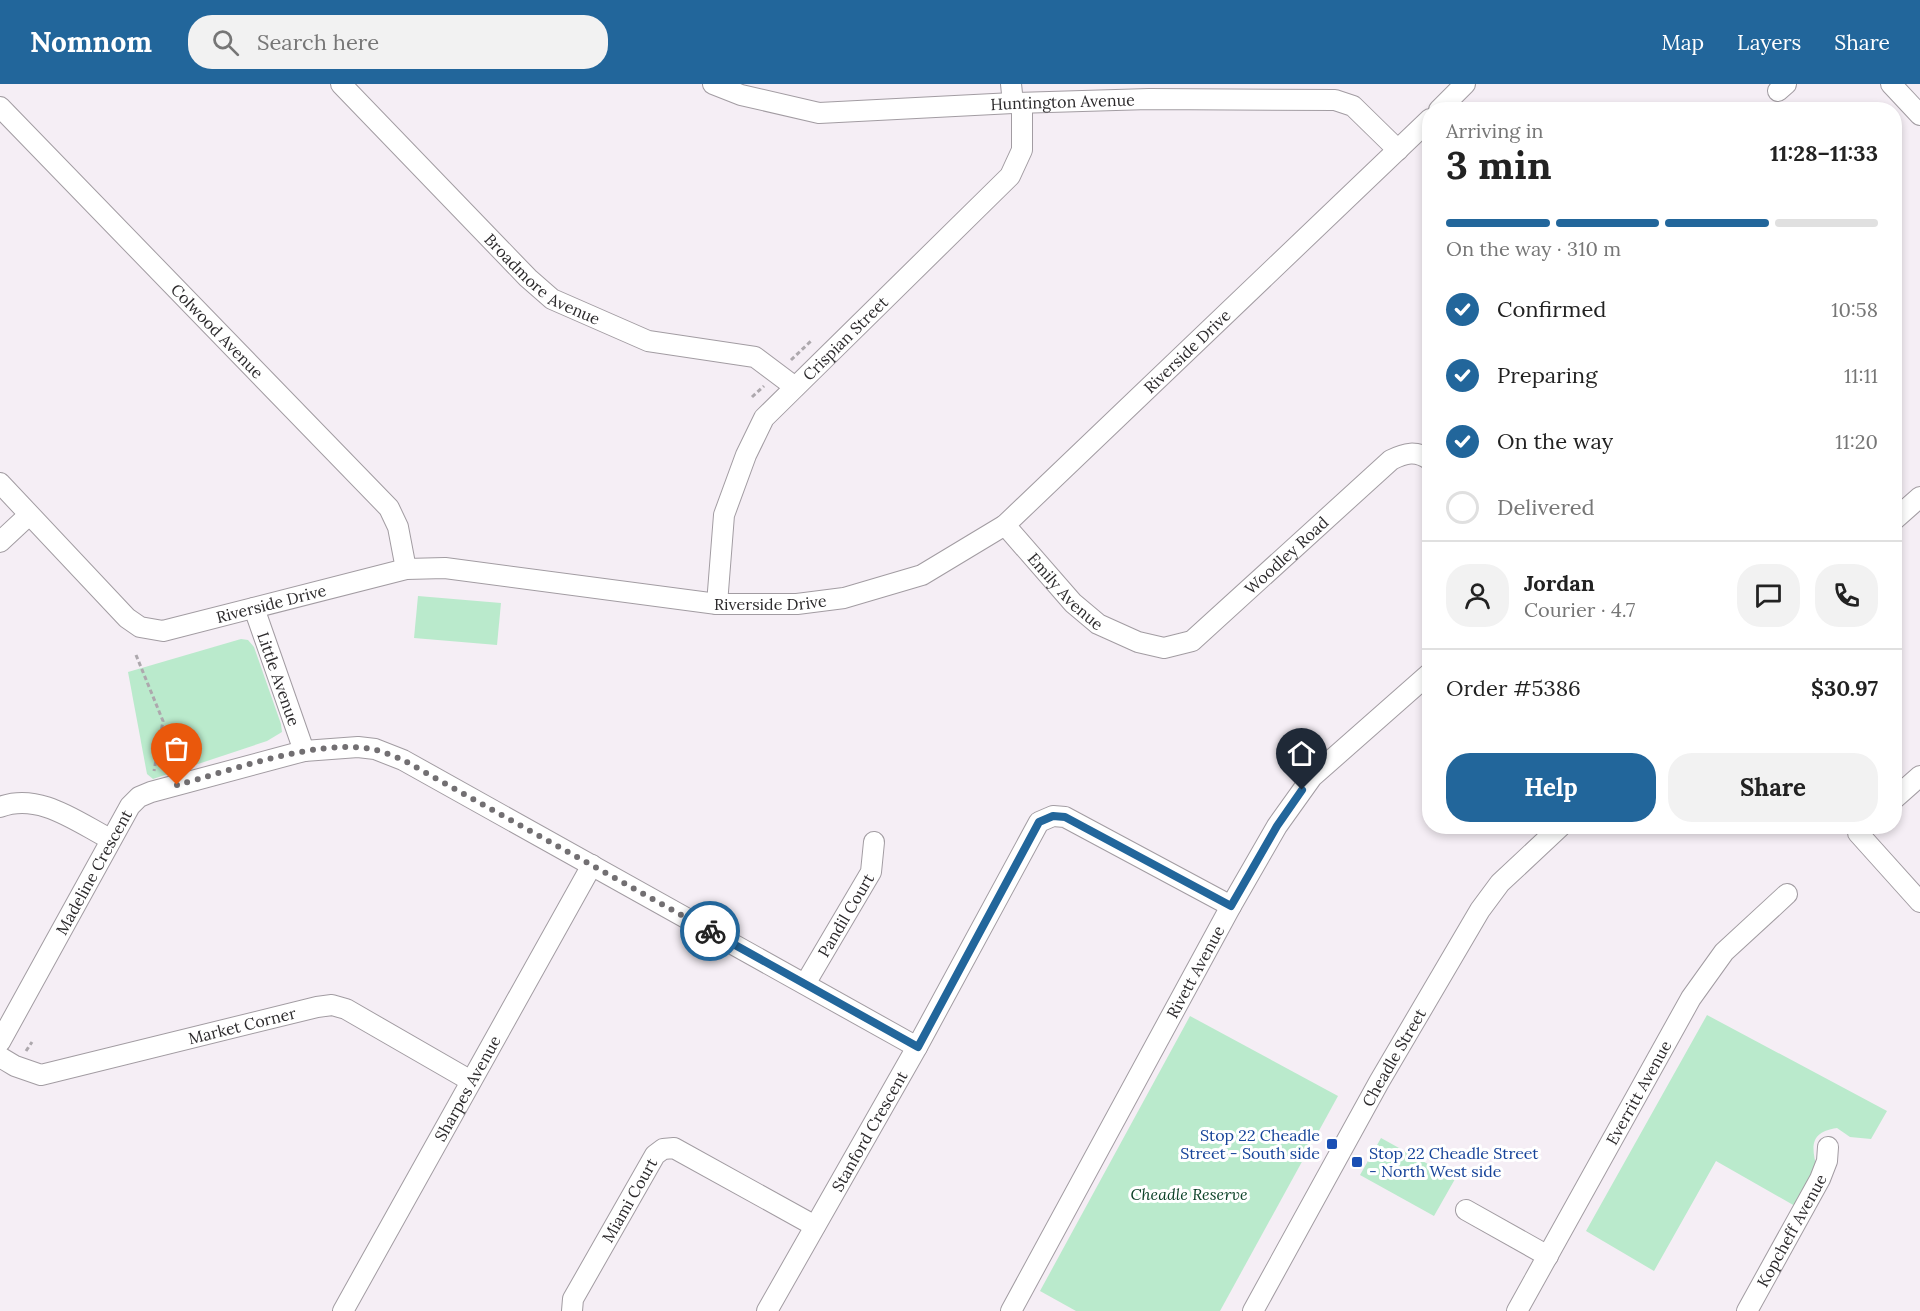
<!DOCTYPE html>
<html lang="en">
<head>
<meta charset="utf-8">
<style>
	:root { --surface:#fff; --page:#f2f2f2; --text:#222; --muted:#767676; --line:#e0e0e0; --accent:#22669b }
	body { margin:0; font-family:Lora,serif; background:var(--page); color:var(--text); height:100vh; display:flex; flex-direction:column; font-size:22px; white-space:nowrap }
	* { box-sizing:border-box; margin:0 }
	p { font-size:20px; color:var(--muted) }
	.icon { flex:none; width:33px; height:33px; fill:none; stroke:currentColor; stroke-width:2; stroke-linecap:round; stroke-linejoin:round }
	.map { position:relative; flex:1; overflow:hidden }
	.drawer { position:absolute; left:1422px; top:18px; width:480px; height:732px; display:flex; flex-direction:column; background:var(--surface); border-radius:24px; box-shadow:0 3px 9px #0003 }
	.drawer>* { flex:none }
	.pin { position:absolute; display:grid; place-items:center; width:51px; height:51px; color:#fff; margin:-62px -26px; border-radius:50% 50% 50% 0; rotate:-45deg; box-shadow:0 0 6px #0007 }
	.pin .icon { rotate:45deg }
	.courier { position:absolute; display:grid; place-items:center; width:60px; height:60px; margin:-30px; border:4px solid #22669b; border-radius:50%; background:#fff; color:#222; box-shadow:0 2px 8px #0007 }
	.headline em { font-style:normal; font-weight:700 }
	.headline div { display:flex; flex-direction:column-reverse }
	.headline { display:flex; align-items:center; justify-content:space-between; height:102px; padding:0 24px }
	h1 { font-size:39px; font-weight:700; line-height:45px }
	.bar { display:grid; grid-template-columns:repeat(4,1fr); gap:9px 6px; align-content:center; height:72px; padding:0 24px }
	.bar i { height:8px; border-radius:4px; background:var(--line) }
	.bar .on { background:var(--accent) }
	.bar p { grid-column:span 4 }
	.line { display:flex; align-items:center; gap:15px; padding:0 24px; border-top:2px solid var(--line) }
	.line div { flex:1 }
	.round { display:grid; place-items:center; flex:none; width:63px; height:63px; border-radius:24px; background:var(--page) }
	ol { padding:0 24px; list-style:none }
	li { display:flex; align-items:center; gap:18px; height:66px }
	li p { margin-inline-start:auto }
	li .icon { padding:6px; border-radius:50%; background:var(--accent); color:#fff; stroke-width:4 }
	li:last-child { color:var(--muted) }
	li i { width:33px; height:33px; border:3px solid var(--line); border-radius:50% }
	.cta { display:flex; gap:12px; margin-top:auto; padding:12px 24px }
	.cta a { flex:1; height:69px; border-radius:24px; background:var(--accent); color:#fff; font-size:24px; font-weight:700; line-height:69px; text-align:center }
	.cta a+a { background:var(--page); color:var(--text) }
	header { display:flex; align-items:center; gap:36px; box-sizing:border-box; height:84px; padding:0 30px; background:var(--accent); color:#fff }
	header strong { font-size:28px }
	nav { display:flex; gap:33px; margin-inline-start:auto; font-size:21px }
	.search { width:420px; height:54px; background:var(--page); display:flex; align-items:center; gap:15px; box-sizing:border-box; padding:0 21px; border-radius:24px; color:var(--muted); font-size:22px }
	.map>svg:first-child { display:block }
	.green { fill:#baeacc }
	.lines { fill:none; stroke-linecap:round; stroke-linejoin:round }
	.minor-casing { stroke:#a29ca2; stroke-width:22 }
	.path { stroke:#ada8ad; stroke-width:3; stroke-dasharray:4.5 3; stroke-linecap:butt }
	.minor { stroke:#fff; stroke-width:20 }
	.done { stroke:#726f72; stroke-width:6; stroke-dasharray:0 10.8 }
	.route { stroke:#22669b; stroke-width:8 }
	.transit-dot { fill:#1a4fb4; stroke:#fff; stroke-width:2 }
	.labels { text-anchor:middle; stroke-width:6; stroke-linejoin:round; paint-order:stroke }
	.street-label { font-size:16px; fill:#2c2a2c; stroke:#fff }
	.transit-label { font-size:16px; fill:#164399; stroke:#fff; text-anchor:end }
	.park-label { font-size:16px; font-style:italic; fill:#0b4127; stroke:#fff }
</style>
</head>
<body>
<header>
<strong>Nomnom</strong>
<div class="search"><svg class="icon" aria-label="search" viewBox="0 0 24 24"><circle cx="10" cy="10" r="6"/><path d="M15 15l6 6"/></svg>Search here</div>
<nav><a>Map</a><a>Layers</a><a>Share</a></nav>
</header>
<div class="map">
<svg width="1920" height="1227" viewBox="0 0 1920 1227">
	<rect width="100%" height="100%" fill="#f5eef5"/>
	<g class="green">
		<path d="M 418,512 L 501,519 L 497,561 L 414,554 Z"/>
		<path d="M 241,555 L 248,556 L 254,563 L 281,640 L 282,648 L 267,657 L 153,695 L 147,690 L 128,588 Z"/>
		<path d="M 1707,931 L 1887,1027 L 1871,1055 L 1850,1053 L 1837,1044 C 1810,1048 1811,1062 1817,1085 L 1795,1122 L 1716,1077 L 1654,1187 L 1586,1147 Z"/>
		<path d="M 1190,932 L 1338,1012 L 1220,1227 L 1076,1227 L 1040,1207 Z"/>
		<path d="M 1381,1054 L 1455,1095 L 1434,1132 L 1360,1091 Z"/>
	</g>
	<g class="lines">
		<g class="minor-casing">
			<g id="minor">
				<path id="s1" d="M 341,0 L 528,194 L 552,215 L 648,257 L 755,273 L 795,303"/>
				<path id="s2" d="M 713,0 L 741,11 L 819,29 L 1013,19 L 1149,15 L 1335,16 L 1353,22 L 1398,66"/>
				<path d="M 1011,0 L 1013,19"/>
				<path d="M 1891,0 L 1920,31"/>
				<path d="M 1778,7 L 1786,0"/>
				<path id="s3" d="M 0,23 L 389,424 L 398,443 L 406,485"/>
				<path d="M 1439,26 L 1465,0"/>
				<path id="s4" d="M 0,399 L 127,534 L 140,543 L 163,547 L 406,485 L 445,484 L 717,520 L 797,520 L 844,514 L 922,491 L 1005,441 L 1430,35"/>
				<path d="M 1894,436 L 1920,413"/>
				<path id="s5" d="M 1005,441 L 1073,519 L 1098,540 L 1138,558 L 1164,564 L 1192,557 L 1391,376 C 1405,369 1416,366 1430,376"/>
				<path d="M 0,458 L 29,431"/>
				<path id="s6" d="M 717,520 L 724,431 L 746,371 L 764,334 L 1010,92 L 1022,66 L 1022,19"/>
				<path id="s7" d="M 254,524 L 304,667"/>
				<path d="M 1894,715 L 1920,692"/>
				<path d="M 0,723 C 39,708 77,738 110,755"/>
				<path d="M 1865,742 L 1858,749 L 1920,818"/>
				<path id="s8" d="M 805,900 L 871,788 L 874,758"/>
				<path id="s9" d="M 0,958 L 130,722 L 139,713 L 151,708 L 304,667 L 358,663 L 375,665 L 403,676 L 917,963"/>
				<path id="s10" d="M 0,973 L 15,982 L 41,991 L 317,923 L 332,921 L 346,925 L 471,997"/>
				<path d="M 1466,1126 L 1548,1172"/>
				<path id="s11" d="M 343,1227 L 592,781"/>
				<path id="s12" d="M 572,1227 L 573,1215 L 655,1071 L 663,1065 L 674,1064 L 815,1142"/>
				<path id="s13" d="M 767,1227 L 917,963 L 1039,738 L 1053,732 L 1065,733 L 1231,822"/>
				<path id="s14" d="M 1011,1227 L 1231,822 L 1277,742 L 1312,693 L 1430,589"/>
				<path id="s15" d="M 1253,1227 L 1379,998 L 1480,826 L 1500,799 L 1561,742"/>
				<path id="s16" d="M 1517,1227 L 1691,914 L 1724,868 L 1787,810"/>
				<path id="s17" d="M 1747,1227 L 1820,1095 L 1827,1077 L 1828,1063"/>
			</g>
		</g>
		<g class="path">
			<path d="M 791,276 L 811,257"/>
			<path d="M 752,313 L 764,302"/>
			<path d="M 136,571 L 163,637 L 154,687"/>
			<path d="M 26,967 L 32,958"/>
		</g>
		<use href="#minor" class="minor"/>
	</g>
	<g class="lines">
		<path class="done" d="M 177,701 C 233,686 315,655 372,665 C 382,667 393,672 403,676 L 710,847"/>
		<path class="route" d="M 710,847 L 918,963 L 1039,738 L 1053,732 L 1065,733 L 1231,822 L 1277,742 L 1302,706"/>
	</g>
	<g class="transit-dot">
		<rect x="1326" y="1054" width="12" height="12" rx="3"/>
		<rect x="1351" y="1072" width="12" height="12" rx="3"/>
	</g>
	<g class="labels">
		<g class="street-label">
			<text dy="6" stroke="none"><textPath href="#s2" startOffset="354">Huntington Avenue</textPath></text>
			<text dy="6" stroke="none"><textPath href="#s1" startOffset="282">Broadmore Avenue</textPath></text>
			<text dy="6" stroke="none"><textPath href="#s3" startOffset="312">Colwood Avenue</textPath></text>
			<text dy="6" stroke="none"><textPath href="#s6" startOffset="308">Crispian Street</textPath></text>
			<text dy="6" stroke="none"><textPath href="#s4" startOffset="1346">Riverside Drive</textPath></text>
			<text dy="6" stroke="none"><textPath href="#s5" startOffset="363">Woodley Road</textPath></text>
			<text dy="6" stroke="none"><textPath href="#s5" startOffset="90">Emily Avenue</textPath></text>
			<text dy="6" stroke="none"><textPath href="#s4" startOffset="842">Riverside Drive</textPath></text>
			<text dy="6" stroke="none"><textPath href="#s4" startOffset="336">Riverside Drive</textPath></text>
			<text dy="6" stroke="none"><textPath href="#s7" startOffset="75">Little Avenue</textPath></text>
			<text dy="6" stroke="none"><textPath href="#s9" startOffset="194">Madeline Crescent</textPath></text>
			<text dy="6" stroke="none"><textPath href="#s8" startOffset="80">Pandil Court</textPath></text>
			<text dy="6" stroke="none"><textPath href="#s14" startOffset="386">Rivett Avenue</textPath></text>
			<text dy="6" stroke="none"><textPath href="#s10" startOffset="252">Market Corner</textPath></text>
			<text dy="6" stroke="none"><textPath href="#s15" startOffset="290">Cheadle Street</textPath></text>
			<text dy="6" stroke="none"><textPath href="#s11" startOffset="255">Sharpes Avenue</textPath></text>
			<text dy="6" stroke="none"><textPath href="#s16" startOffset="250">Everritt Avenue</textPath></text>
			<text dy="6" stroke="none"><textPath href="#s13" startOffset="207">Stanford Crescent</textPath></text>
			<text dy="6" stroke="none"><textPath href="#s12" startOffset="126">Miami Court</textPath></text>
			<text dy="6" stroke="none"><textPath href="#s17" startOffset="92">Kopcheff Avenue</textPath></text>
		</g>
		<g class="transit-label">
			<text x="1320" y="1057">Stop 22 Cheadle<tspan x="1320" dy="18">Street - South side</tspan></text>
			<text x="1369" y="1075" text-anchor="start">Stop 22 Cheadle Street<tspan x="1369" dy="18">- North West side</tspan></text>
		</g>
		<g class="park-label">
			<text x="1189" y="1116">Cheadle Reserve</text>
		</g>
	</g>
</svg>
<div class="pin" style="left:177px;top:701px;background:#ea580c"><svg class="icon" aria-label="bag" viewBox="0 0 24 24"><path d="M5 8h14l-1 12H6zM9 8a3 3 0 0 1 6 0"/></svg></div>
<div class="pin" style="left:1302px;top:706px;background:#1f2937"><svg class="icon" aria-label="home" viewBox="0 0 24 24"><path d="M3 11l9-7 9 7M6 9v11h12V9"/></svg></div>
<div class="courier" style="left:710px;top:847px"><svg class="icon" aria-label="bike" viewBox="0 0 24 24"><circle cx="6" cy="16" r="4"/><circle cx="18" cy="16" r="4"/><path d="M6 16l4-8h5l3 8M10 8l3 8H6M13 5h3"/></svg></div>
<section class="drawer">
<div class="headline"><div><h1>3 min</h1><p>Arriving in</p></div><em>11:28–11:33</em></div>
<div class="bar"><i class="on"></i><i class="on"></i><i class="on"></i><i></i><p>On the way · 310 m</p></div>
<ol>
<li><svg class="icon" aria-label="check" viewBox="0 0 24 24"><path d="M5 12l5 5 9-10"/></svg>Confirmed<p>10:58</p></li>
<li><svg class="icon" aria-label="check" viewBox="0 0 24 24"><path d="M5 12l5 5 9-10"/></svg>Preparing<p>11:11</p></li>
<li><svg class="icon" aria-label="check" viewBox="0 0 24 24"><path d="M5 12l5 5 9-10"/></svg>On the way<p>11:20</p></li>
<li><i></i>Delivered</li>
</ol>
<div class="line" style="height:108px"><a class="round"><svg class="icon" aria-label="person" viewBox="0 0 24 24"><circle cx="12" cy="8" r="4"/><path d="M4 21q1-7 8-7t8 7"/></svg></a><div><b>Jordan</b><p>Courier · 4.7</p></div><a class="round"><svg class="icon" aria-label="chat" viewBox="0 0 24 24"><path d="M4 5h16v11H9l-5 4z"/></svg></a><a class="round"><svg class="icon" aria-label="phone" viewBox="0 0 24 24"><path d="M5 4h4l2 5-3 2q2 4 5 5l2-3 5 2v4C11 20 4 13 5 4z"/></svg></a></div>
<div class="line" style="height:78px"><div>Order #5386</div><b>$30.97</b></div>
<div class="cta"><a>Help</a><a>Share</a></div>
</section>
</div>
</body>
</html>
